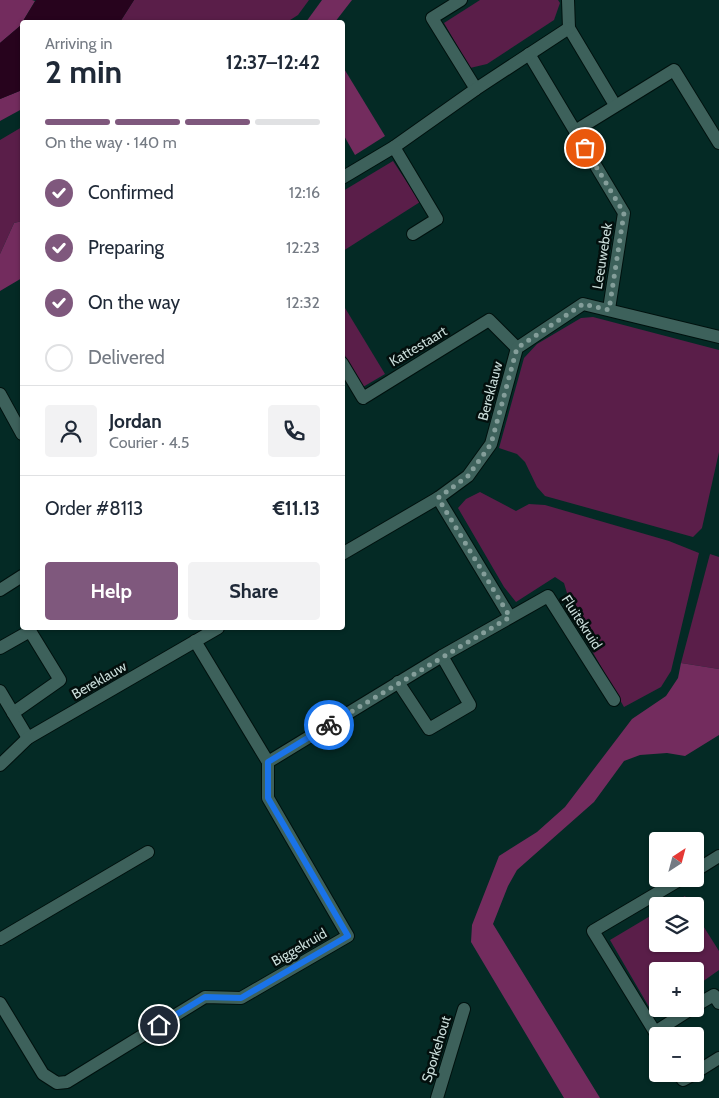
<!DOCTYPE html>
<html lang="en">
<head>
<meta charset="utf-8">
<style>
	:root { --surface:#fff; --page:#f2f2f3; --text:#1f2937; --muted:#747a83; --line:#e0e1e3; --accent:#7f587d }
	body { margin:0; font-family:Cabin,sans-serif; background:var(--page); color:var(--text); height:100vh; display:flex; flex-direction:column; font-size:19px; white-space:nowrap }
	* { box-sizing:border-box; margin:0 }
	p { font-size:16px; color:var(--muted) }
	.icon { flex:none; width:28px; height:28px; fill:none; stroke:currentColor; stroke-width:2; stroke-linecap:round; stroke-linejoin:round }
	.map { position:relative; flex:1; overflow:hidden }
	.drawer { position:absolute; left:20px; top:20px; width:325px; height:610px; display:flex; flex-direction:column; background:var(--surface); border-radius:5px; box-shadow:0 1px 4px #0004 }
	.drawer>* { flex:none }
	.needle { width:32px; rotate:36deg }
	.fabs { position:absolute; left:649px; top:832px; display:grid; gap:10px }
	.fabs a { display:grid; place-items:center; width:55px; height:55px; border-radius:5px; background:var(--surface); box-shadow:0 1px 4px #0004; font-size:25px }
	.pin { position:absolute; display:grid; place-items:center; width:42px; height:42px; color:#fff; margin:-21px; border:2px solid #fff; border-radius:50%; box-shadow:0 1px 5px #0007 }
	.courier { position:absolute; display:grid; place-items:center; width:50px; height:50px; margin:-25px; border:4px solid #1a73e8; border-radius:50%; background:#fff; color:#222; box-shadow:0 1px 6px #0007 }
	.summary em { font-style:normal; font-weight:800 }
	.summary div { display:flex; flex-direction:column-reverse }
	.summary { display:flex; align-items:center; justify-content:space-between; height:85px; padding:0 25px }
	h1 { font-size:32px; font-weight:800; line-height:38px }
	.bar { display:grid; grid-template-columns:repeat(4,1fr); gap:8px 5px; align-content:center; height:60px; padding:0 25px }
	.bar i { height:6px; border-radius:4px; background:var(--line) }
	.bar .active { background:var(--accent) }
	.bar p { grid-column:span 4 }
	.line { display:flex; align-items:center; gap:12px; padding:0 25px; border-top:1px solid var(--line) }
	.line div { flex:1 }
	.round { display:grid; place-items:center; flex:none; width:52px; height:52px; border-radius:5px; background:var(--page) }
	ol { padding:0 25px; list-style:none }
	li { display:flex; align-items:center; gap:15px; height:55px }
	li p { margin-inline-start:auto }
	li .icon { padding:5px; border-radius:50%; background:var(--accent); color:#fff; stroke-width:4 }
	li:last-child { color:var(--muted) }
	li i { width:28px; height:28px; border:2px solid var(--line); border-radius:50% }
	.button { display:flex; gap:10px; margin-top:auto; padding:10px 25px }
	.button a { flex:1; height:58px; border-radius:5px; background:var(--accent); color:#fff; font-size:20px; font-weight:800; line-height:58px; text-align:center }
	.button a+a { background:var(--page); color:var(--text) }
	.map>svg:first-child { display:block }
	.green { fill:#5a1e49 }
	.forest { fill:#732c5e }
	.water { fill:#27031d }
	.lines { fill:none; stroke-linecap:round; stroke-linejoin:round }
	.street-casing { stroke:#00110e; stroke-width:14 }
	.street { stroke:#3d615b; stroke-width:12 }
	.done { stroke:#849e9a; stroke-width:5; stroke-dasharray:0 9 }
	.route { stroke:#1a73e8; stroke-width:6 }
	.labels { text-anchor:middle; stroke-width:5; stroke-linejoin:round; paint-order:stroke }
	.street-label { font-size:14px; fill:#c9dcd9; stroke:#030f0d }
</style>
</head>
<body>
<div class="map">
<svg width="719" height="1098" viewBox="0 0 719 1098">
	<rect width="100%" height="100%" fill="#042a25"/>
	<g class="green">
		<path d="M 134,0 L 309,0 L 298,15 L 287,22 L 120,22 Z"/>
		<path d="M 480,0 L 558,0 L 560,3 L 554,20 L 487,64 L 470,68 L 444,23 Z"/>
		<path d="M 22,127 L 22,221 L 14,223 L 0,254 L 0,140 Z"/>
		<path d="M 393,161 L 420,202 L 343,251 L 343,191 Z"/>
		<path d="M 342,303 L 385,374 L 363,387 L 343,352 Z"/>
		<path d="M 593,317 L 719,350 L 719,452 L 702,528 L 693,537 L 545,496 L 537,487 L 525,462 L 517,454 L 499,448 L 524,358 L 537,344 L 581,318 Z"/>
		<path d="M 480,492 L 516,511 L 529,504 L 545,505 L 669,541 L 699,553 L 671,671 L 661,687 L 624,707 L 575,621 L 566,600 L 567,593 L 564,583 L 555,577 L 516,602 L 504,587 L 458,508 L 466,499 Z"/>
		<path d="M 710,554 L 719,557 L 719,669 L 681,663 Z"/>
		<path d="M 685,896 L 691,906 L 667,906 Z"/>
		<path d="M 657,912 L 658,944 L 695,944 L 695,913 L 719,951 L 719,970 L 695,987 L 695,971 L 658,971 L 658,1009 L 660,1009 L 656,1011 L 649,1007 L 610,940 Z"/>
	</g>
	<g class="forest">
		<path d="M 0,0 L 32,0 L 35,1 L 20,26 L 0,43 Z"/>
		<path d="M 322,0 L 352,0 L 335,22 L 306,22 Z"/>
		<path d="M 343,67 L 385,136 L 355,155 L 343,134 Z"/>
		<path d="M 22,90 L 22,109 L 0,121 L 0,99 Z"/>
		<path d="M 22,221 L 22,278 L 0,291 L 0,254 L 14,223 Z"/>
		<path d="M 681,663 L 719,669 L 719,735 L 685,756 L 667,753 L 640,755 L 624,761 L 594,802 L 517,870 L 508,886 L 493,924 L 600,1098 L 564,1098 L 471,942 L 472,925 L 499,856 L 537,832 L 565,807 L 632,719 L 666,696 L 678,678 Z"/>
	</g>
	<path class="water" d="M 36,0 L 134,0 L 120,22 L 22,22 L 22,90 L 0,99 L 0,43 L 20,26 Z"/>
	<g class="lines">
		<g class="street-casing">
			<g id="street">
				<path d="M 461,0 L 432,18 L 476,89"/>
				<path d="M 568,0 L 569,28 L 615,105"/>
				<path d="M 529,54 L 624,213 L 609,309"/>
				<path d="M 575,131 L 674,70 L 719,143"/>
				<path d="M 394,147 L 476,89 L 569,28"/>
				<path d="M 342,178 L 394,147 L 437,219 L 413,234"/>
				<path d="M 342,363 L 363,398 L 489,320 L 517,348"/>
				<path d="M 0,394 L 22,434"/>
				<path d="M 438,498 L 510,617"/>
				<path d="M 342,554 L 438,498 L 468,476 L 491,444 L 517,348 L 583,304 L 719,337"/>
				<path d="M 0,590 L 22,576"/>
				<path d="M 0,648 L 30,631 L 60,680 L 13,713"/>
				<path d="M 398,682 L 429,729 L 470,705 L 442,656"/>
				<path d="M 0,691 L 28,738"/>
				<path d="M 268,762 L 442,656 L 548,596 L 614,700"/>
				<path d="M 0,765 L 28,738 L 218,628"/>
				<path d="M 695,871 L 719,856"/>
				<path d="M 0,939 L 148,852"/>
				<path d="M 0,1003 L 43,1074 L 57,1083 L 67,1082 L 205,997 L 241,998 L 348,936 L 268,798 L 268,762 L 195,641"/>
				<path d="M 695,1006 L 714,995 L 719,1003"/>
				<path d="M 655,1032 L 691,1009"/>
				<path d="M 658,1037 L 593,931 L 681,879"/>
				<path d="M 695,1073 L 719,1058"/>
				<path d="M 679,1074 L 683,1080 L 694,1074"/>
				<path d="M 437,1098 L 464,1009"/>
			</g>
		</g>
		<use href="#street" class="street"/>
	</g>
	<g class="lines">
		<path class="done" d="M 329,725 L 510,617 L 438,498 L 468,476 L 491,444 L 517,348 L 583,304 L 609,310 L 624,213 L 585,148"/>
		<path class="route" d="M 159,1025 L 205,997 L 241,998 L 348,936 L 268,798 L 268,762 L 329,725"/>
	</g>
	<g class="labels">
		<g class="street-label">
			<text transform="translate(602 256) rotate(-81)" y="5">Leeuwebek</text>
			<text transform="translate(418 346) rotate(-31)" y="5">Kattestaart</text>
			<text transform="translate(490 391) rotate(-75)" y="5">Bereklauw</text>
			<text transform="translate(582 622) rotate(57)" y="5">Fluitekruid</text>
			<text transform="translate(99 680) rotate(-30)" y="5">Bereklauw</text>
			<text transform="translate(299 947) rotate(-30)" y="5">Biggekruid</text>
			<text transform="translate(436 1049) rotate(-73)" y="5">Sporkehout</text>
		</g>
	</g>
</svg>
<div class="fabs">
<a><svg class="needle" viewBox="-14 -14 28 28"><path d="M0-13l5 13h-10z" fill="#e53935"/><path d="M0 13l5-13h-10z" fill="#747a83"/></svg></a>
<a><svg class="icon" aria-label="layers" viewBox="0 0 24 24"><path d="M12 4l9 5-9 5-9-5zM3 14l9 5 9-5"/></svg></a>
<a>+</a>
<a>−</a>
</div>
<div class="pin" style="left:585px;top:148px;background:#ea580c"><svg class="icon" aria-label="bag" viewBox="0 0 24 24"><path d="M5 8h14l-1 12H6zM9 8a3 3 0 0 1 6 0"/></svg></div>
<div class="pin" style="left:159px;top:1025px;background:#1f2937"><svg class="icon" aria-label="home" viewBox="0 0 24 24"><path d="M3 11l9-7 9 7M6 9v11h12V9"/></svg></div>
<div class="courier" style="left:329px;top:725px"><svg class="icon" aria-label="bike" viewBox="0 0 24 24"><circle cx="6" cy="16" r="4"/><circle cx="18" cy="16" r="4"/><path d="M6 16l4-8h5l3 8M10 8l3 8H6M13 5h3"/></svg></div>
<section class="drawer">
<div class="summary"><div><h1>2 min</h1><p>Arriving in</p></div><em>12:37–12:42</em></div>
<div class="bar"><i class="active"></i><i class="active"></i><i class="active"></i><i></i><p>On the way · 140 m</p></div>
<ol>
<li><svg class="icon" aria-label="check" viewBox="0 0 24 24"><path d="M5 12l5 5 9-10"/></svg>Confirmed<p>12:16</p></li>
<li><svg class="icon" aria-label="check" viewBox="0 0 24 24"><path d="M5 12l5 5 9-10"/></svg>Preparing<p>12:23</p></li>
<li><svg class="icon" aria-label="check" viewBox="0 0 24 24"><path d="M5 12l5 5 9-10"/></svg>On the way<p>12:32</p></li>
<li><i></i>Delivered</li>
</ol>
<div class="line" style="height:90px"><a class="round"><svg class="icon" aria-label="person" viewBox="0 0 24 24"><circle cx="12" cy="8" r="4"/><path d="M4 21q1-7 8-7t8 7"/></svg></a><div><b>Jordan</b><p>Courier · 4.5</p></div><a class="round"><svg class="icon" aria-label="phone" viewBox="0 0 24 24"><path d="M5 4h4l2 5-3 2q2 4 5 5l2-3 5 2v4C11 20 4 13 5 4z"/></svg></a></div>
<div class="line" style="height:65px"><div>Order #8113</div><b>€11.13</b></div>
<div class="button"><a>Help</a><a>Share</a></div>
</section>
</div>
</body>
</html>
